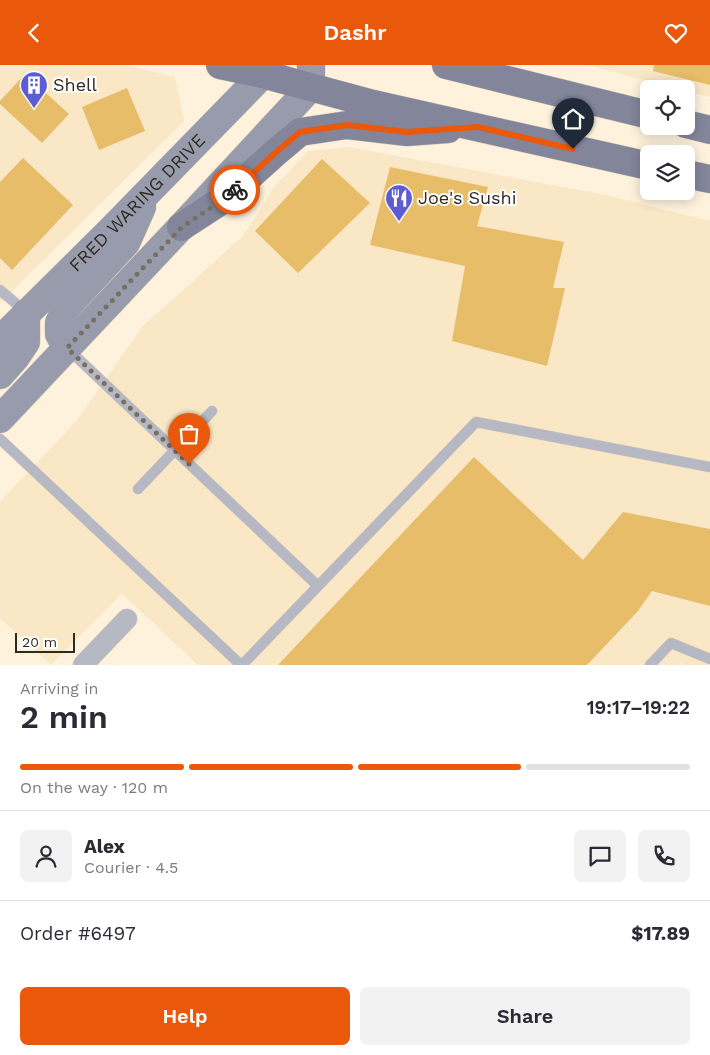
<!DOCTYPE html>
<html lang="en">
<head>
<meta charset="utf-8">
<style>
	:root { --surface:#fff; --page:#f2f2f3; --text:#2b2b33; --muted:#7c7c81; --line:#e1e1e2; --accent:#ea580c }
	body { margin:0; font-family:"Work Sans",sans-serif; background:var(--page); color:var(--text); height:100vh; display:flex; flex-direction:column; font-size:19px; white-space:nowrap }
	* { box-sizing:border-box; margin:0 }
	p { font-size:16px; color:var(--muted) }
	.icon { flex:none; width:28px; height:28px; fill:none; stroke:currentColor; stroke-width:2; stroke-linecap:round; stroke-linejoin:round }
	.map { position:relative; height:600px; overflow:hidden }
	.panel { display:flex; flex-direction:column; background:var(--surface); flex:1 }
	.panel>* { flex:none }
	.fabs { position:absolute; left:640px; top:15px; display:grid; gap:10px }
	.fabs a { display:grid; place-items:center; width:55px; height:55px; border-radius:8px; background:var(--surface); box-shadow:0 2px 12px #0003; font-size:25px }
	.scale { position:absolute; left:15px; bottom:12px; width:60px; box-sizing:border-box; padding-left:5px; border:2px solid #2f2a20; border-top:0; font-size:14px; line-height:18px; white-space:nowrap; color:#2f2a20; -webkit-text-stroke:4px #fff; paint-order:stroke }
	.pin { position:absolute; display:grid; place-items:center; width:42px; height:42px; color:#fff; margin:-51px -21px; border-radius:50% 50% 50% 0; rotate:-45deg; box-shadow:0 0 5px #0007 }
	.pin .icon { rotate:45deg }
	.courier { position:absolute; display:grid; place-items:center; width:50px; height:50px; margin:-25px; border:4px solid #ea580c; border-radius:50%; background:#fff; color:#222; box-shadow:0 1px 6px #0007 }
	.overview em { font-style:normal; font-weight:600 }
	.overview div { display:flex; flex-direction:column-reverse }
	.overview { display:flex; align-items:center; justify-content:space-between; height:85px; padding:0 20px }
	h1 { font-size:32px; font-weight:600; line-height:38px }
	.bar { display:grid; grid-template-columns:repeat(4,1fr); gap:8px 5px; align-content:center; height:60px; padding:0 20px }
	.bar i { height:6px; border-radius:4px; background:var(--line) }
	.bar .current { background:var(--accent) }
	.bar p { grid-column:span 4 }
	.line { display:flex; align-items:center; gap:12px; padding:0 20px; border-top:1px solid var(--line) }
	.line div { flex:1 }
	.round { display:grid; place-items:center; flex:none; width:52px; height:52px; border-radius:8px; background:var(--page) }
	.primary-button { display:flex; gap:10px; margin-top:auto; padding:10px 20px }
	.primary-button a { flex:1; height:58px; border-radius:8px; background:var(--accent); color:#fff; font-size:20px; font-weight:600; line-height:58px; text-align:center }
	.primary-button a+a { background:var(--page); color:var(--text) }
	header { display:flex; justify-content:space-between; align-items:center; height:65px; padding:0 20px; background:var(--accent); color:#fff; font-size:22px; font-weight:600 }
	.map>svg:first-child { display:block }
	.built { fill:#f9e7c6 }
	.building { fill:#e8bd69 }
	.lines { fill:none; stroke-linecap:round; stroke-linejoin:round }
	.lane-casing { stroke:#d9cebb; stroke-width:11 }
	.street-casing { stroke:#d9cebb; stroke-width:21 }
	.secondary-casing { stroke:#d9cebb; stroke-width:29 }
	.primary-casing { stroke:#d9cebb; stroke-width:29 }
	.lane { stroke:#b6b8c4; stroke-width:10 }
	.street { stroke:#b6b8c4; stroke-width:20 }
	.secondary { stroke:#989bac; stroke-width:28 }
	.primary { stroke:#83869b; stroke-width:28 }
	.done { stroke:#777062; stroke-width:5; stroke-dasharray:0 9 }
	.route { stroke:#ea580c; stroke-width:6 }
	.labels { text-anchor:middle; stroke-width:4; stroke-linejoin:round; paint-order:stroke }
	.poi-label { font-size:18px; fill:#2f2a20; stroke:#fff; text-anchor:start }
	.street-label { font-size:18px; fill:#2f2a20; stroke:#fff }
</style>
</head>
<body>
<header><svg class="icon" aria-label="back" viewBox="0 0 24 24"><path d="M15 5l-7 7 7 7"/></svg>Dashr<svg class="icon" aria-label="heart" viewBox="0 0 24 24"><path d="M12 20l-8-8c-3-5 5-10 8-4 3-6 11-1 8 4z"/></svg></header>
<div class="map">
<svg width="710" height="600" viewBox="0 0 710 600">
	<rect width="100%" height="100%" fill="#fef2dd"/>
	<g class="built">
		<path d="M 0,0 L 125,0 L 175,12 L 184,56 L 0,238 Z"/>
		<path d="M 589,0 L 710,0 L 710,32 L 686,26 L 686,24 L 675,24 Z"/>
		<path d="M 349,82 L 601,129 L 710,156 L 710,600 L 684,600 L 681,598 L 678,600 L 198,600 L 122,529 L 51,600 L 0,553 L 0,437 L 78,354 L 142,262 L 243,171 L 274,122 L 308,86 Z"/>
	</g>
	<g class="building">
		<path d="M 654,0 L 710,0 L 710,20 L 653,6 Z"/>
		<path d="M 25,9 L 69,49 L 42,78 L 0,39 L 0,36 Z"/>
		<path d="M 127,23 L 145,66 L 99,85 L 82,42 Z"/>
		<path d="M 23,93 L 73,140 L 12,205 L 0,193 L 0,117 Z"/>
		<path d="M 322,94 L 370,138 L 298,208 L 255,166 Z"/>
		<path d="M 390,102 L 488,122 L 477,161 L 564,177 L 553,223 L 565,223 L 547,301 L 452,276 L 465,201 L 370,180 Z"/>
		<path d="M 474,392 L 583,495 L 623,447 L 710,464 L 710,541 L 652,526 L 638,546 L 587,600 L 278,600 Z"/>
	</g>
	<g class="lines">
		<g class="lane-casing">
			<g id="lane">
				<path d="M 0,225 L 26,247"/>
				<path d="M 68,284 L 318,521"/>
				<path d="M 0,374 L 241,600"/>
				<path d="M 138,424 L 212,346"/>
				<path d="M 242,600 L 476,357 L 710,402"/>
				<path d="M 650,600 L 671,578 L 710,594"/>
			</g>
		</g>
		<g class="street-casing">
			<path id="street" d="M 83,600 L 127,554"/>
		</g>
		<g class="secondary-casing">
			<g id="secondary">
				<path id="s1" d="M 0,275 L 112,164 L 272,0"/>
				<path d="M 67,283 L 59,269 L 59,258 L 65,244 L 126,178 L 142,142"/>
				<path d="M 0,310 L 16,292 L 26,277 L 26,248"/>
				<path d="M 0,354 L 181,162 L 311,22 L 311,0"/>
			</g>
		</g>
		<g class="primary-casing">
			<g id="primary">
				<path d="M 220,0 L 262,9 L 373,39 L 649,101"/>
				<path d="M 446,0 L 649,50"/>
				<path d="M 686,59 L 710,65"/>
				<path d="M 686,109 L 710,114"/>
				<path d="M 181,162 L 224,134 L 275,88 L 300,67 L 347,60 L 407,67 L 448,64"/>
			</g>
		</g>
		<use href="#lane" class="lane"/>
		<use href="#street" class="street"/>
		<use href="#secondary" class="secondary"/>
		<use href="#primary" class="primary"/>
	</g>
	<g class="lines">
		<path class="done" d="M 189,399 L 67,283 L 182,162 L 224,134 L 235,125"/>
		<path class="route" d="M 235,125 L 275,88 L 300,67 L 347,60 L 407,67 L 478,62 L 573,84"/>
	</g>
	<defs>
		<g id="building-pin" transform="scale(1.4375)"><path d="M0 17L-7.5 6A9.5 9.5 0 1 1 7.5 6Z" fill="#5d5cd4" stroke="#fff"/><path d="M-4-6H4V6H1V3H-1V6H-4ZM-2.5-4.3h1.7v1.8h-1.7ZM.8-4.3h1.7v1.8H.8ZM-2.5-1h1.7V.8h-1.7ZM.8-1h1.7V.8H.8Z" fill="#fff"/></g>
		<g id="restaurant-pin" transform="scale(1.4375)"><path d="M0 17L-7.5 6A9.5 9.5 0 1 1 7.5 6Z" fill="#5d5cd4" stroke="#fff"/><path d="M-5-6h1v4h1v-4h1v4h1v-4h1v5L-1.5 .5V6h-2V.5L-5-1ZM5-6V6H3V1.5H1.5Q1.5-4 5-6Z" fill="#fff"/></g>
	</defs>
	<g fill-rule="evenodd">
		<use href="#building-pin" x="34" y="20"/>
		<use href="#restaurant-pin" x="399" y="133"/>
	</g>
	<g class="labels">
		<g class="poi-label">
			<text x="53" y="26">Shell</text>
			<text x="418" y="139">Joe's Sushi</text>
		</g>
		<g class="street-label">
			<text dy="6" stroke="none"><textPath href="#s1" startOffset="194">FRED WARING DRIVE</textPath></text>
		</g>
	</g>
</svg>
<div class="fabs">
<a><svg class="icon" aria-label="locate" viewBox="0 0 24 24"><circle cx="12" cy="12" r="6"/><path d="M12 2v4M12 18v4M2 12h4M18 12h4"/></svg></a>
<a><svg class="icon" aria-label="layers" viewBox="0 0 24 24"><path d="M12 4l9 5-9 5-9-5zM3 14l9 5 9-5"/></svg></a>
</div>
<div class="scale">20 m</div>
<div class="pin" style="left:189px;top:399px;background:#ea580c"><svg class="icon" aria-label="bag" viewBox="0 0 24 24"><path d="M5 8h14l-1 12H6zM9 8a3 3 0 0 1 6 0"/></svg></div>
<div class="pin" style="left:573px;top:84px;background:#1f2937"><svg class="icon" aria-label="home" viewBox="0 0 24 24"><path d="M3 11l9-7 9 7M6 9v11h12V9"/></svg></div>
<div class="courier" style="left:235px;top:125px"><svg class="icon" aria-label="bike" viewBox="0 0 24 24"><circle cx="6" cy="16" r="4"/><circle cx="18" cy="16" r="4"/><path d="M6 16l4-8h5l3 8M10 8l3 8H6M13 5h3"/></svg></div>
</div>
<section class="panel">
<div class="overview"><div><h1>2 min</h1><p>Arriving in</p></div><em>19:17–19:22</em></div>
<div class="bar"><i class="current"></i><i class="current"></i><i class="current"></i><i></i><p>On the way · 120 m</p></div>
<div class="line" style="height:90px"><a class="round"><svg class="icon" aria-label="person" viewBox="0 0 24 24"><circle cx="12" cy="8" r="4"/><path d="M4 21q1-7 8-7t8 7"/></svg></a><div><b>Alex</b><p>Courier · 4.5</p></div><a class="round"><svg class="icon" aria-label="chat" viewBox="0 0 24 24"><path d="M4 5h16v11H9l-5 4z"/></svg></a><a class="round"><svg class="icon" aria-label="phone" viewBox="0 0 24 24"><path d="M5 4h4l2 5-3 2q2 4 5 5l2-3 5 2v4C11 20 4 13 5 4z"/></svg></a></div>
<div class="line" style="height:65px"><div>Order #6497</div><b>$17.89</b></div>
<div class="primary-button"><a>Help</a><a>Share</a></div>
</section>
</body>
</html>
